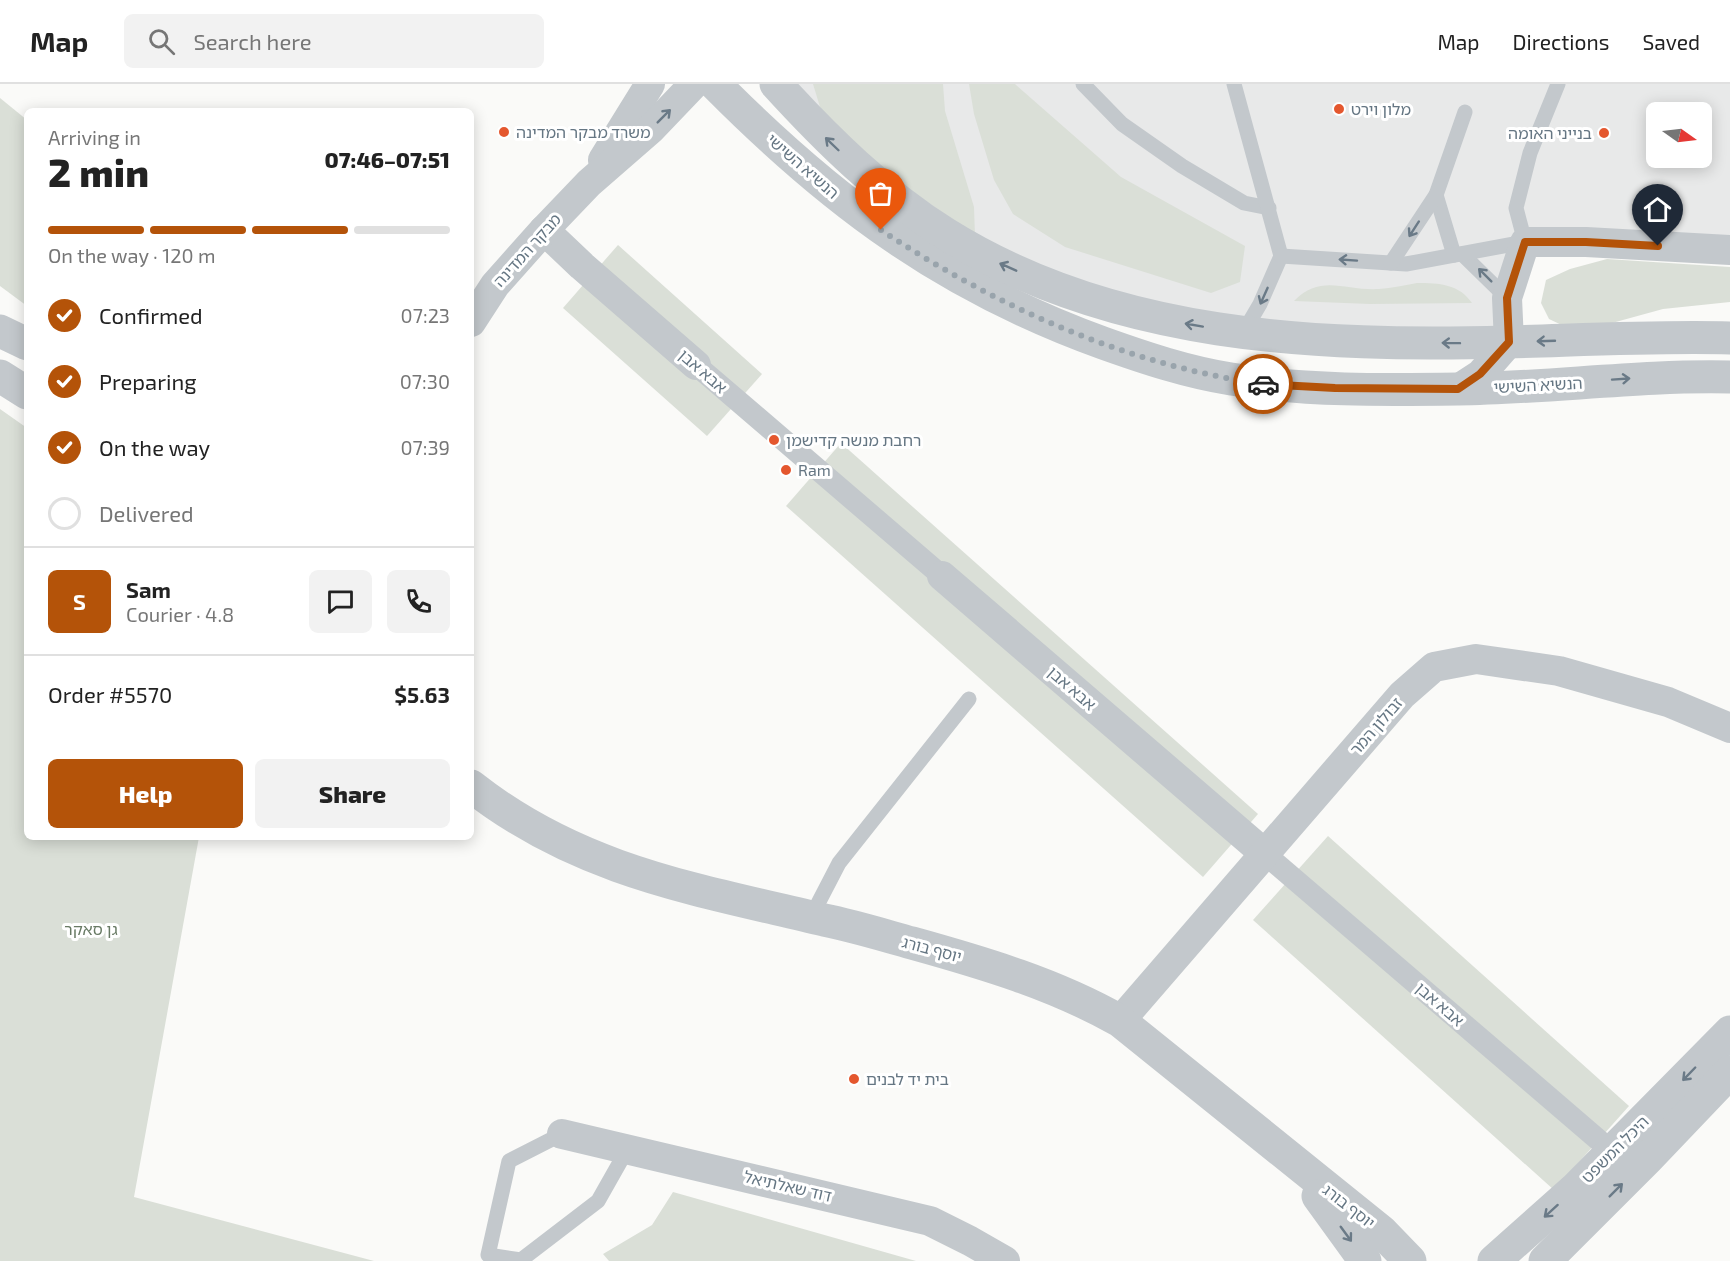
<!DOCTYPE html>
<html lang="en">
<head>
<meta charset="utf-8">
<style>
	:root { --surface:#fff; --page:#f2f2f2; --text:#222; --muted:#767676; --line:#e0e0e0; --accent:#b45309 }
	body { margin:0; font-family:"Exo 2","Noto Sans Hebrew",sans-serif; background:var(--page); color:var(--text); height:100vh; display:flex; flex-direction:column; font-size:22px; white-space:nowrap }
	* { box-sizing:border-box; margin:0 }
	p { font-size:20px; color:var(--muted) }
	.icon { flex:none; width:33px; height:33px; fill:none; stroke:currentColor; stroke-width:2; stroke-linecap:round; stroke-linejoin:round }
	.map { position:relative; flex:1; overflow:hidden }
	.sheet { position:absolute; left:24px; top:24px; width:450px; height:732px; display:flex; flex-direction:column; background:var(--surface); border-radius:9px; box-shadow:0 3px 15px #0003 }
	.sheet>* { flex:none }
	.needle { width:39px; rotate:104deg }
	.controls { position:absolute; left:1646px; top:18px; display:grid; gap:12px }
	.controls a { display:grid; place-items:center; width:66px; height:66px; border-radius:9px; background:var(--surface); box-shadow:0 3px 15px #0003; font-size:30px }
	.pin { position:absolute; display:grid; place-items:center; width:51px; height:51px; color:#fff; margin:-62px -26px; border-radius:50% 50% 50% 0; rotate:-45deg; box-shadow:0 0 6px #0007 }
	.pin .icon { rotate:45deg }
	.courier { position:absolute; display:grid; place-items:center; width:60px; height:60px; margin:-30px; border:4px solid #b45309; border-radius:50%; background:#fff; color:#222; box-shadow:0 2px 8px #0007 }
	.head em { font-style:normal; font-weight:800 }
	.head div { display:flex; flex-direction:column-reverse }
	.head { display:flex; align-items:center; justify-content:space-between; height:102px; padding:0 24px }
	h1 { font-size:39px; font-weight:800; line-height:45px }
	.bar { display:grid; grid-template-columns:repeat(4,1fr); gap:9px 6px; align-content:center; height:72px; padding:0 24px }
	.bar i { height:8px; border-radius:4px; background:var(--line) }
	.bar .active { background:var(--accent) }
	.bar p { grid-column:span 4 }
	.line { display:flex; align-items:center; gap:15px; padding:0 24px; border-top:2px solid var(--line) }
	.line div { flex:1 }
	.round { display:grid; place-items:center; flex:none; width:63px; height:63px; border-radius:9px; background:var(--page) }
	ol { padding:0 24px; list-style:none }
	li { display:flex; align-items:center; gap:18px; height:66px }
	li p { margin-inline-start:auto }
	li .icon { padding:6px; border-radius:50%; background:var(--accent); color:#fff; stroke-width:4 }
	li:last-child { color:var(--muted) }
	li i { width:33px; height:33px; border:3px solid var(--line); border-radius:50% }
	.primary-button { display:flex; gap:12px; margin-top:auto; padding:12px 24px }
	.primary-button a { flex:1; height:69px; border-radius:9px; background:var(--accent); color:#fff; font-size:24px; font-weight:800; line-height:69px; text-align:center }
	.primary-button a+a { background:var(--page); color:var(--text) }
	header { display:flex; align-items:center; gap:36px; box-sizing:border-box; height:84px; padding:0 30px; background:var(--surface); border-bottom:2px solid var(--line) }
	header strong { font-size:28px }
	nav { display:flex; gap:33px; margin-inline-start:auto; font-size:21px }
	.search { width:420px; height:54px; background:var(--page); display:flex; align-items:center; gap:15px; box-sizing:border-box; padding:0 21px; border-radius:9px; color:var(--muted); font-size:22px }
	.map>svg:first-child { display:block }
	.built { fill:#e8e9e9; fill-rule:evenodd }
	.green { fill:#dadfd7 }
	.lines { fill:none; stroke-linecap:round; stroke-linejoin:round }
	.service { stroke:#c3c8cc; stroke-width:15 }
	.pedestrian { stroke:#c3c8cc; stroke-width:22 }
	.minor { stroke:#c3c8cc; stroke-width:30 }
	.tertiary { stroke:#c3c8cc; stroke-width:33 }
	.oneway { stroke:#6a7a87 }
	.done { stroke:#99a4ac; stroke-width:6; stroke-dasharray:0 10.8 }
	.route { stroke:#b45309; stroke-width:8 }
	.poi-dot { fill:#e4572e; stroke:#fff; stroke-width:2 }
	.labels { text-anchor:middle; stroke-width:6; stroke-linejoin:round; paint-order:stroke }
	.poi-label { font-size:16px; fill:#657683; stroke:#fff; text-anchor:start }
	.street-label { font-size:16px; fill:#657683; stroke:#fff }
	.park-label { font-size:16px; fill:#687a64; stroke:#fff }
</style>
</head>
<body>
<header>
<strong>Map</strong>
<div class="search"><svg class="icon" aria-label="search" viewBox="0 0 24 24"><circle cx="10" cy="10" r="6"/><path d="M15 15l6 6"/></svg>Search here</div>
<nav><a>Map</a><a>Directions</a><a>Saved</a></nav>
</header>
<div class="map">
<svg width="1730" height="1177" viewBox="0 0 1730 1177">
	<rect width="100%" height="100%" fill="#fafaf8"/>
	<path class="built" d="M 797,0 L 1730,0 L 1730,166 L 1525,158 L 1509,258 L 1215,245 L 945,149 ZM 1656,28 L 1701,28 L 1701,74 L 1656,74 Z"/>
	<g class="green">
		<path d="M 813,0 L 943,0 L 945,27 L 974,123 L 975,152 L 841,56 L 820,23 Z"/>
		<path d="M 969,0 L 1015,0 L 1121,93 L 1245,162 L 1240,198 L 1211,209 L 1065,163 L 1013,130 L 994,96 L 974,30 Z"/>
		<path d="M 0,14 L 27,36 L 27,222 L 0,202 Z"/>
		<path d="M 618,161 L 762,290 L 707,352 L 563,224 Z"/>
		<path d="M 1607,175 L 1730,183 L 1730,218 L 1663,225 L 1612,239 L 1568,244 L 1549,235 L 1541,219 L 1546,196 L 1570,185 Z"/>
		<path d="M 1417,199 C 1439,199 1459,200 1472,219 L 1370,220 L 1294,217 C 1321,189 1345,207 1379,205 C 1392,204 1405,201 1417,199 Z"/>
		<path d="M 0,325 L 27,344 L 27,753 L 199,753 L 134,1113 L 374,1177 L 0,1177 Z"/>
		<path d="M 841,359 L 1258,730 L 1203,793 L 786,422 Z"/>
		<path d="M 1328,752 L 1629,1022 L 1554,1106 L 1253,836 Z"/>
		<path d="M 673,1108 L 916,1177 L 609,1177 L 603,1170 L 652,1141 Z"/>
	</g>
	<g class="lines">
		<g class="service">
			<path d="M 1083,0 L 1122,40 L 1182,82 L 1244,119 L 1269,124"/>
			<path d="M 1234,0 L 1281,172 L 1260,220 L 1243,249"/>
			<path d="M 1436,111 L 1454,171"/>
			<path d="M 1462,170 L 1507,214"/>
			<path d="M 1281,172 L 1406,180 L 1525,158 L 1516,124 L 1530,69 L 1558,0"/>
			<path d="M 1391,179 L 1436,111 L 1465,28"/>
			<path d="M 811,833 L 839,779 L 969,615"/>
			<path d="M 562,1050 L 509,1077 L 488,1171 L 521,1176 L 598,1117 L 628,1064"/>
		</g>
		<g class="pedestrian">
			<path d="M 696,281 L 942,492"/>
			<path d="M 1265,770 L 1602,1059"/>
		</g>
		<g class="minor">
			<path d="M 603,76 L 650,0"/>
			<path d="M 544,146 L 582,182 L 696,281"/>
			<path d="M 471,238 L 495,201 L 544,146 L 589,99 L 651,45 L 694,0"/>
			<path d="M 1458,305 L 1481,290 L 1509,258 L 1507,214 L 1525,158 L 1586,158 L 1730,166"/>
			<path d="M 942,492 L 1265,770"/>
			<path d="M 1120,937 L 1402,611 L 1434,583 L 1476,575 L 1559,587 L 1668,618 L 1730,644"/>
			<path d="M 562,1050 L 930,1137 L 970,1157 L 1005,1177"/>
		</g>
		<g class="tertiary">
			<path d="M 715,0 C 833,119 945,202 1103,259 C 1145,274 1187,288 1231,295 C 1306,307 1383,306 1458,305 C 1549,304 1639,291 1730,293"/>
			<path d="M 776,0 C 827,56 881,109 946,150 C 1113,254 1317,263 1507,258 C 1582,256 1656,252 1730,254"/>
			<path d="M 0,247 L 27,260"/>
			<path d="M 0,292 L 27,309"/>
			<path d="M 471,702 C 579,787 695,805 824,836 C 854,842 883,851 912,859 C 984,879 1055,900 1120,937 L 1381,1147 L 1410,1177"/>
			<path d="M 1318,1112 L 1365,1177"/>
			<path d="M 1494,1177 L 1576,1104 L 1730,948"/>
			<path d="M 1545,1177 L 1647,1075 L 1730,988"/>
		</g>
	</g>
	<defs><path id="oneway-shaft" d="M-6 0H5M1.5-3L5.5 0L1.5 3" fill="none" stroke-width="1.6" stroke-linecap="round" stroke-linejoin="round" transform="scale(1.5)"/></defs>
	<g class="oneway">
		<use href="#oneway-shaft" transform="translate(664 32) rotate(-45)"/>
		<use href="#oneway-shaft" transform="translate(832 60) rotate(-136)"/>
		<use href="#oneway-shaft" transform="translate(1414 145) rotate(123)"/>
		<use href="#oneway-shaft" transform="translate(1348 176) rotate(-176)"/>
		<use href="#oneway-shaft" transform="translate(1008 183) rotate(-156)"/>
		<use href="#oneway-shaft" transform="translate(1485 191) rotate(-135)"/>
		<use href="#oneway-shaft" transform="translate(1264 212) rotate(114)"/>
		<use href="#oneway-shaft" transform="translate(1194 241) rotate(-170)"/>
		<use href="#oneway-shaft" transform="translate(1546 257) rotate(178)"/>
		<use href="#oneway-shaft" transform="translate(1451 259) rotate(-179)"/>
		<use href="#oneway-shaft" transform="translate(1621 295) rotate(-4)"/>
		<use href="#oneway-shaft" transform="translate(1689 990) rotate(134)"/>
		<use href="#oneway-shaft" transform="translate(1616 1106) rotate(-45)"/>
		<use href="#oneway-shaft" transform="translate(1551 1127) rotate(138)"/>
		<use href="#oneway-shaft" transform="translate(1346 1150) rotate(54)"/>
	</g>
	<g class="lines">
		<path class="done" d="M 881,146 C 995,222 1126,281 1263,300"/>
		<path class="route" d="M 1263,300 L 1335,304 L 1458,305 L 1480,290 L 1509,258 L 1507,214 L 1525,158 L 1586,158 L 1658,162"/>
	</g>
	<g class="poi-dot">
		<circle cx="1339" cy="25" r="6"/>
		<circle cx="504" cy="48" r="6"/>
		<circle cx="1604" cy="49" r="6"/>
		<circle cx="774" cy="356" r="6"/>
		<circle cx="786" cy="386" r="6"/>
		<circle cx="854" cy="995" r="6"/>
	</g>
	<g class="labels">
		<g class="poi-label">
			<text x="1351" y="31">מלון וירט</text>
			<text x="516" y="54">משרד מבקר המדינה</text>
			<text x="1592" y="55" text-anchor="end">בנייני האומה</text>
			<text x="786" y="362">רחבת מנשה קדישמן</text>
			<text x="798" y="392">Ram</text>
			<text x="866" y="1001">בית יד לבנים</text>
		</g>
		<g class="street-label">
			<text transform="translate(803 82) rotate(41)" y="6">הנשיא השישי</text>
			<text transform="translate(527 166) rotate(-48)" y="6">מבקר המדינה</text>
			<text transform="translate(703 287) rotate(41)" y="6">אבא אבן</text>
			<text transform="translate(1538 301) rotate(-3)" y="6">הנשיא השישי</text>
			<text transform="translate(1072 604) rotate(41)" y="6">אבא אבן</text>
			<text transform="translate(1376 642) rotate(-49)" y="6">זבולון המר</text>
			<text transform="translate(932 865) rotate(15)" y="6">יוסף בורג</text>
			<text transform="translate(1440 920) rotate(41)" y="6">אבא אבן</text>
			<text transform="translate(1615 1065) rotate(-45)" y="6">היכל המשפט</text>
			<text transform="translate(788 1102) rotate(13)" y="6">דוד שאלתיאל</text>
			<text transform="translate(1349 1122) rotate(38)" y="6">יוסף בורג</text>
		</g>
		<g class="park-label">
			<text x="91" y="851">גן סאקר</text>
		</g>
	</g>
</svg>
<div class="controls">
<a><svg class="needle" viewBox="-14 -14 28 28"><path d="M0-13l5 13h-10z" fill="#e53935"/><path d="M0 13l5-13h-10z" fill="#767676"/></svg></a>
</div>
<div class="pin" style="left:881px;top:146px;background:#ea580c"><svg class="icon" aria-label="bag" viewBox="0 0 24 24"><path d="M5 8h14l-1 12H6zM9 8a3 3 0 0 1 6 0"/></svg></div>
<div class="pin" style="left:1658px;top:162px;background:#1f2937"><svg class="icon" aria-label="home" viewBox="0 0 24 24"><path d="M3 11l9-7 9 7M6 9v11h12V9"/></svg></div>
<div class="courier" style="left:1263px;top:300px"><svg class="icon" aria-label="car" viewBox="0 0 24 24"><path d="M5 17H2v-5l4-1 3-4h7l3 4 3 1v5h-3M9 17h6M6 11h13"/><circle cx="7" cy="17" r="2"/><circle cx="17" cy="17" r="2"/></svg></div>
<section class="sheet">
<div class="head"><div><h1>2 min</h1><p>Arriving in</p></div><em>07:46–07:51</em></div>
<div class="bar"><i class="active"></i><i class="active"></i><i class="active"></i><i></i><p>On the way · 120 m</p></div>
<ol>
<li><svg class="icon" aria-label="check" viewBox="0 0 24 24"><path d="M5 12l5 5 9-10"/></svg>Confirmed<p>07:23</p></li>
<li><svg class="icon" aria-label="check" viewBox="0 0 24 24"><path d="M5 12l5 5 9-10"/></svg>Preparing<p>07:30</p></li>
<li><svg class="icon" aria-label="check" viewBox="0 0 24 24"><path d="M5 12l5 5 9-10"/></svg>On the way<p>07:39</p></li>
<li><i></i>Delivered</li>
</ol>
<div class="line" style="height:108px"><b class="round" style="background:var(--accent);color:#fff">S</b><div><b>Sam</b><p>Courier · 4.8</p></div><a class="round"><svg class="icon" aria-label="chat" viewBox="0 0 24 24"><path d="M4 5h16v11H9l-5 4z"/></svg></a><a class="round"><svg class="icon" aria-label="phone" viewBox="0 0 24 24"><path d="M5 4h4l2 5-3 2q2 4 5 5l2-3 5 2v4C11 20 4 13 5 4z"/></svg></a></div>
<div class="line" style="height:78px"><div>Order #5570</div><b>$5.63</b></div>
<div class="primary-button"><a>Help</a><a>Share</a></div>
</section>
</div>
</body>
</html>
